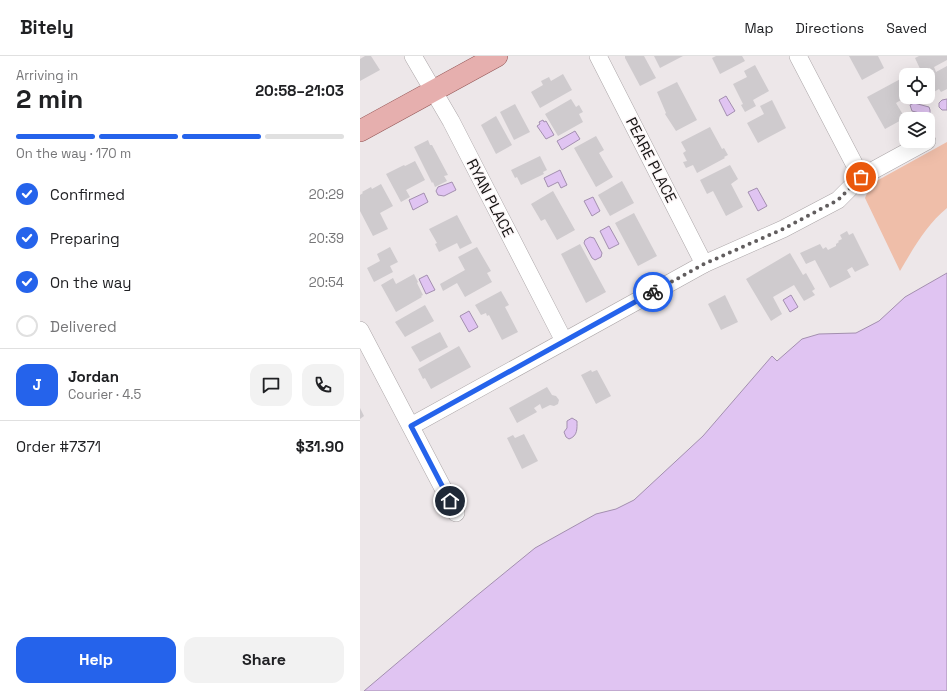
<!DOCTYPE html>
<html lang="en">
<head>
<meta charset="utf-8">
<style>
	:root { --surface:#fff; --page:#f2f2f2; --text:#202124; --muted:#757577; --line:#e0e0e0; --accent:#2563eb }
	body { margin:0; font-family:"Space Grotesk",sans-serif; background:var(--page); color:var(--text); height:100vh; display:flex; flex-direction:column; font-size:15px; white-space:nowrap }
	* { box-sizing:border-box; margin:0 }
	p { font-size:13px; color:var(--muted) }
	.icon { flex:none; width:22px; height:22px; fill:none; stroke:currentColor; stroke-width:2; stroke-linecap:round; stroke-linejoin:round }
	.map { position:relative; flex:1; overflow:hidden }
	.drawer { display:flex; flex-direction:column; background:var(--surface); width:360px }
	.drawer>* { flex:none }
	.buttons { position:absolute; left:539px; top:12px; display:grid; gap:8px }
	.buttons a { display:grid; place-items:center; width:36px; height:36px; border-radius:8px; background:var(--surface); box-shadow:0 4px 16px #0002; font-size:20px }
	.pin { position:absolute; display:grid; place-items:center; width:34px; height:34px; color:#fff; margin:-17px; border:2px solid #fff; border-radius:50%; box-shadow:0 1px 4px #0007 }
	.courier { position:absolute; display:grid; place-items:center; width:40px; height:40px; margin:-20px; border:3px solid #2563eb; border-radius:50%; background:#fff; color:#222; box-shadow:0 1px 5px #0007 }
	.headline em { font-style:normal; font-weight:700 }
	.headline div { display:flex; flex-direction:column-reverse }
	.headline { display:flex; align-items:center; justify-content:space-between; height:68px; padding:0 16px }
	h1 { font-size:26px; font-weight:700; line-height:30px }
	.bar { display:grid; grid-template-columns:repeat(4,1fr); gap:6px 4px; align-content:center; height:48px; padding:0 16px }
	.bar i { height:5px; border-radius:3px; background:var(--line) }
	.bar .active { background:var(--accent) }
	.bar p { grid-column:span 4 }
	.line { display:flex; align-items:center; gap:10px; padding:0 16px; border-top:1px solid var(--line) }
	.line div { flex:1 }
	.round { display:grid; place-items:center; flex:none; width:42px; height:42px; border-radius:12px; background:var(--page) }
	ol { padding:0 16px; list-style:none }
	li { display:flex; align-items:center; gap:12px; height:44px }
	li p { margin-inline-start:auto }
	li .icon { padding:4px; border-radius:50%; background:var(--accent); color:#fff; stroke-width:4 }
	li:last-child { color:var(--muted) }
	li i { width:22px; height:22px; border:2px solid var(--line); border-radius:50% }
	.cta { display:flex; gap:8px; margin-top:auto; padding:8px 16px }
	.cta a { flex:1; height:46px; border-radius:12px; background:var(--accent); color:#fff; font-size:16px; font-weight:700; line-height:46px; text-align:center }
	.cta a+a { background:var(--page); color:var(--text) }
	header { display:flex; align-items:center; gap:24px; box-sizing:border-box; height:56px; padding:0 20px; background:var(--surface); border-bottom:1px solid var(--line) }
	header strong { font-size:19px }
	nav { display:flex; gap:22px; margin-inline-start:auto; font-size:14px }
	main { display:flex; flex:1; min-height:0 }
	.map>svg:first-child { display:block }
	.green { fill:#efbea9 }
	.water { fill:#e0c4f2; stroke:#a38faf }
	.building { fill:#cfcbce }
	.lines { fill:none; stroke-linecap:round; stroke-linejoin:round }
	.minor-casing { stroke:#aca6a8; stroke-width:18 }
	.major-casing { stroke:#925555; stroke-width:22 }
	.minor { stroke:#fff; stroke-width:17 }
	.major { stroke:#e6afae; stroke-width:21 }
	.done { stroke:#615d5e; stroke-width:4; stroke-dasharray:0 7.2 }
	.route { stroke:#2563eb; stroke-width:5 }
	.labels { text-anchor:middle; stroke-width:3; stroke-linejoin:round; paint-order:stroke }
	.street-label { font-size:15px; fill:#151313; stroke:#fbf5f6 }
</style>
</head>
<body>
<header>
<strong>Bitely</strong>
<nav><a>Map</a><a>Directions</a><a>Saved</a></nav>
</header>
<main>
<section class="drawer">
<div class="headline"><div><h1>2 min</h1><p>Arriving in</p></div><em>20:58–21:03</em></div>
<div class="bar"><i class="active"></i><i class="active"></i><i class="active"></i><i></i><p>On the way · 170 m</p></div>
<ol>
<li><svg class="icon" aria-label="check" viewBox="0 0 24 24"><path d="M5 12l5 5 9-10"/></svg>Confirmed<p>20:29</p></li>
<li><svg class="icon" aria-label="check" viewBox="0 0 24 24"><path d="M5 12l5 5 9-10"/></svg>Preparing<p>20:39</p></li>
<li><svg class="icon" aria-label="check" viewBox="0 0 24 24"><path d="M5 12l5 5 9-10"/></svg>On the way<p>20:54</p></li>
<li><i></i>Delivered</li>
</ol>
<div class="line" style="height:72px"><b class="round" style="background:var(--accent);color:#fff">J</b><div><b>Jordan</b><p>Courier · 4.5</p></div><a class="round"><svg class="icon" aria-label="chat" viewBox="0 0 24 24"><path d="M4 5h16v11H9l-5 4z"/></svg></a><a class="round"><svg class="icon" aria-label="phone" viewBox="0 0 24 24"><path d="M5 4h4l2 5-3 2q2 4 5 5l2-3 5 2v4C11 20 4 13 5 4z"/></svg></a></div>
<div class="line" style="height:52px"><div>Order #7371</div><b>$31.90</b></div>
<div class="cta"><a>Help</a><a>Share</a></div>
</section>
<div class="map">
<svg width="587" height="635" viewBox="0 0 587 635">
	<rect width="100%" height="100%" fill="#ede7e9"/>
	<path class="green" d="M 587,86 L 587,152 C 567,168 553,193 540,215 L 505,142 L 511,128 Z"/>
	<g class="water">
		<path d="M 366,40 L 375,55 L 367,60 L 359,44 Z"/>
		<path d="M 587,43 L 587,54 L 582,54 L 579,51 L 579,47 L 582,44 Z"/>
		<path d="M 554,47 L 569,51 L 570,54 L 570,58 L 567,59 L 552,55 L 550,49 Z"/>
		<path d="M 183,64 L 184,66 L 186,65 L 194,79 L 186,83 L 177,70 L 180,68 L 179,66 Z"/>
		<path d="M 215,75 L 220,83 L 202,94 L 197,85 Z"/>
		<path d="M 200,114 L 207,129 L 201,132 L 198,126 L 188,131 L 184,122 Z"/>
		<path d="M 92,126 L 96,134 L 84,140 L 78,139 L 76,135 L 78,131 Z"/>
		<path d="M 397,132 L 407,150 L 398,155 L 388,136 Z"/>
		<path d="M 64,137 L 68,146 L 53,154 L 49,144 Z"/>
		<path d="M 233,141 L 240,155 L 232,160 L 224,145 Z"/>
		<path d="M 249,170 L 259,188 L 249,193 L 240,175 Z"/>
		<path d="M 230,181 L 234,182 L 242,197 L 241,201 L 235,204 L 232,202 L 224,187 L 225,184 Z"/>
		<path d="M 587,217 L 587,635 L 4,635 L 115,541 L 175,492 L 236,458 L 256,453 L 274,444 L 343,380 L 412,300 L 417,305 L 442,283 L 459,278 L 496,277 L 519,265 L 545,241 Z"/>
		<path d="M 67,219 L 75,234 L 66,238 L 59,223 Z"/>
		<path d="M 431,239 L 438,251 L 430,256 L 423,244 Z"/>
		<path d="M 109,255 L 118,271 L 109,276 L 100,260 Z"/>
		<path d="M 212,362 L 217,365 C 217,372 218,380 209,383 L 206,381 L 204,376 L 207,372 L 207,365 Z"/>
	</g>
	<g class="building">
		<path d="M 5,0 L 11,0 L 20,14 L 0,25 L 0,3 Z"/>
		<path d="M 265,0 L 284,0 L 296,22 L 280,30 L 265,2 Z"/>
		<path d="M 294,0 L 323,0 L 300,12 Z"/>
		<path d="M 356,0 L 382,0 L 385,5 L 360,18 L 352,2 Z"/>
		<path d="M 489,0 L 518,0 L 524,12 L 502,24 Z"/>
		<path d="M 559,0 L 587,0 L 587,4 L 574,11 L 576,16 L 587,10 L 587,33 L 581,36 L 579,33 L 572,37 L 568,29 L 568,20 L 572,18 L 570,12 L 562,17 L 555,2 Z"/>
		<path d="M 395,9 L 409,35 L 393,44 L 396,50 L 385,56 L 381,49 L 383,48 L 373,28 L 387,21 L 384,15 Z"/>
		<path d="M 203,18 L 212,34 L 180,52 L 171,36 L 183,29 L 181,25 L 189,21 L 191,25 Z"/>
		<path d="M 546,20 L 546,41 L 536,47 L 545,62 L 525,73 L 507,41 Z"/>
		<path d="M 317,26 L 337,64 L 316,75 L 305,58 L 306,57 L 297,36 Z"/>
		<path d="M 211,43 L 216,51 L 219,49 L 223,56 L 219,58 L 223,66 L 198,80 L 185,58 Z"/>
		<path d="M 412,44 L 426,72 L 398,87 L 387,67 L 404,58 L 400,50 Z"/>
		<path d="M 155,48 L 170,76 L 154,84 L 140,56 Z"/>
		<path d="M 136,60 L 152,89 L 136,98 L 121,69 Z"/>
		<path d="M 350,71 L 362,93 L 364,92 L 368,99 L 364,101 L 365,102 L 337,117 L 333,109 L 326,112 L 323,106 L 327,105 L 323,97 L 326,95 L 321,86 Z"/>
		<path d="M 236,80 L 244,94 L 239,97 L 253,121 L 236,131 L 214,92 Z"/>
		<path d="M 68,84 L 70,89 L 72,89 L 88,119 L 84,120 L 87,125 L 75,131 L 73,126 L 72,127 L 54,91 Z"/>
		<path d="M 180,100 L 187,114 L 183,116 L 184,118 L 161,129 L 157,121 L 155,122 L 151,114 Z"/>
		<path d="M 55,105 L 65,124 L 46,134 L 50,141 L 41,146 L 26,118 L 44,109 L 45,110 Z"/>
		<path d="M 370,109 L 378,123 L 371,128 L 383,151 L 366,160 L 353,135 L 347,138 L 340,124 Z"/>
		<path d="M 262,125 L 274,147 L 250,160 L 238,139 Z"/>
		<path d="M 21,128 L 33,150 L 20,157 L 28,173 L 13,180 L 0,155 L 0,139 L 3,137 L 2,136 L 11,131 L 12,133 Z"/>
		<path d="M 193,135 L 215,174 L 197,184 L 185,163 L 181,165 L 171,148 Z"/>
		<path d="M 274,157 L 297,200 L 278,210 L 255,167 Z"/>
		<path d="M 97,159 L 112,187 L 100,193 L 97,187 L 79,196 L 75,188 L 77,187 L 69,173 Z"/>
		<path d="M 487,175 L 489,179 L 493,177 L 509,209 L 495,216 L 492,211 L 487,214 L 491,221 L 470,232 L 455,204 L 446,208 L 440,197 L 460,188 L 463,193 L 466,191 L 468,194 L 476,190 L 476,188 L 479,186 L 478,185 L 482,183 L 480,179 Z"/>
		<path d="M 220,188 L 246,236 L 226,247 L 201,198 Z"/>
		<path d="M 30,191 L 38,206 L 30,210 L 33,216 L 14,226 L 7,212 L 20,205 L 17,198 Z"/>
		<path d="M 117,191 L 131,215 L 127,217 L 132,226 L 105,241 L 97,227 L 83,235 L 80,228 L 105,214 L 98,201 Z"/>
		<path d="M 430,197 L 443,219 L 446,217 L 455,233 L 452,235 L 455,239 L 444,245 L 434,229 L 413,241 L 422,258 L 411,265 L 386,223 Z"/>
		<path d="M 54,218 L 58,226 L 57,227 L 63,239 L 61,240 L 62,241 L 36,256 L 21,229 L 33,222 L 36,228 Z"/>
		<path d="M 141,235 L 149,249 L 145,251 L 158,276 L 142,284 L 129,259 L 127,260 L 126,257 L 121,259 L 115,249 Z"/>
		<path d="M 365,239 L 378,266 L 361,274 L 348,248 Z"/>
		<path d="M 65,249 L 74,265 L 45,281 L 35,266 Z"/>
		<path d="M 80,276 L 88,291 L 60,306 L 51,291 Z"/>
		<path d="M 99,290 L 111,311 L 71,333 L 65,322 L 63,323 L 58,313 Z"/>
		<path d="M 231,314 L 232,316 L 237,314 L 251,340 L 236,348 L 221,319 Z"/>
		<path d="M 187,331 L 192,339 L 196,340 L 199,344 L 198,348 L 194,350 L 190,349 L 182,353 L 180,348 L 174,352 L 177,356 L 157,367 L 149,352 Z"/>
		<path d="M 0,352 L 4,360 L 0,363 Z"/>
		<path d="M 164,378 L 178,405 L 162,413 L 147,382 L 153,379 L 155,382 Z"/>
	</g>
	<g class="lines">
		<g class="minor-casing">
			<g id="minor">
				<path d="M 53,0 L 91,65 L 204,285"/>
				<path d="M 238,0 L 344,208"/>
				<path d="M 438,0 L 501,121"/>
				<path d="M 0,274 L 96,457"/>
				<path d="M 51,370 L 344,208 L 423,173 L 478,144 L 501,121 L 567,85"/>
			</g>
		</g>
		<g class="major-casing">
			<path id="major" d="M 0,75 L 137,0"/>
		</g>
		<use href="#minor" class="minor"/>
		<use href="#major" class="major"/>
	</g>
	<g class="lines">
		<path class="done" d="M 293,236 L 344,208 L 423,173 L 478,144 L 501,121"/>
		<path class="route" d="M 90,445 L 51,370 L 293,236"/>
	</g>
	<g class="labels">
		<g class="street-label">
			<text transform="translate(291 104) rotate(63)" y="5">PEARE PLACE</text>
			<text transform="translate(130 142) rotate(63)" y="5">RYAN PLACE</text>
		</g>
	</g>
</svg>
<div class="buttons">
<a><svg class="icon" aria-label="locate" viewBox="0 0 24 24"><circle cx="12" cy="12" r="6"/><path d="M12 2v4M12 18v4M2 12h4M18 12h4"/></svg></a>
<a><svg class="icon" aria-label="layers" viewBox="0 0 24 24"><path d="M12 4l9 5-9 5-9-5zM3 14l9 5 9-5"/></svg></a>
</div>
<div class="pin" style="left:501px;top:121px;background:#ea580c"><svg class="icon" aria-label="bag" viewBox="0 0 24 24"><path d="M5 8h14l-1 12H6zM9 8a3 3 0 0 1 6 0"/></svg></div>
<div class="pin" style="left:90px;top:445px;background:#1f2937"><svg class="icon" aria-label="home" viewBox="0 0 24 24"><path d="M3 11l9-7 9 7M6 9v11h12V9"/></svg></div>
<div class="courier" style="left:293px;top:236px"><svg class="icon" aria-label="bike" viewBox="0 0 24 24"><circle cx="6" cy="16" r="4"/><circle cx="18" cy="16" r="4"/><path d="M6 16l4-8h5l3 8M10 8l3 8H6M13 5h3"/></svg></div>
</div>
</main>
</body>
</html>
